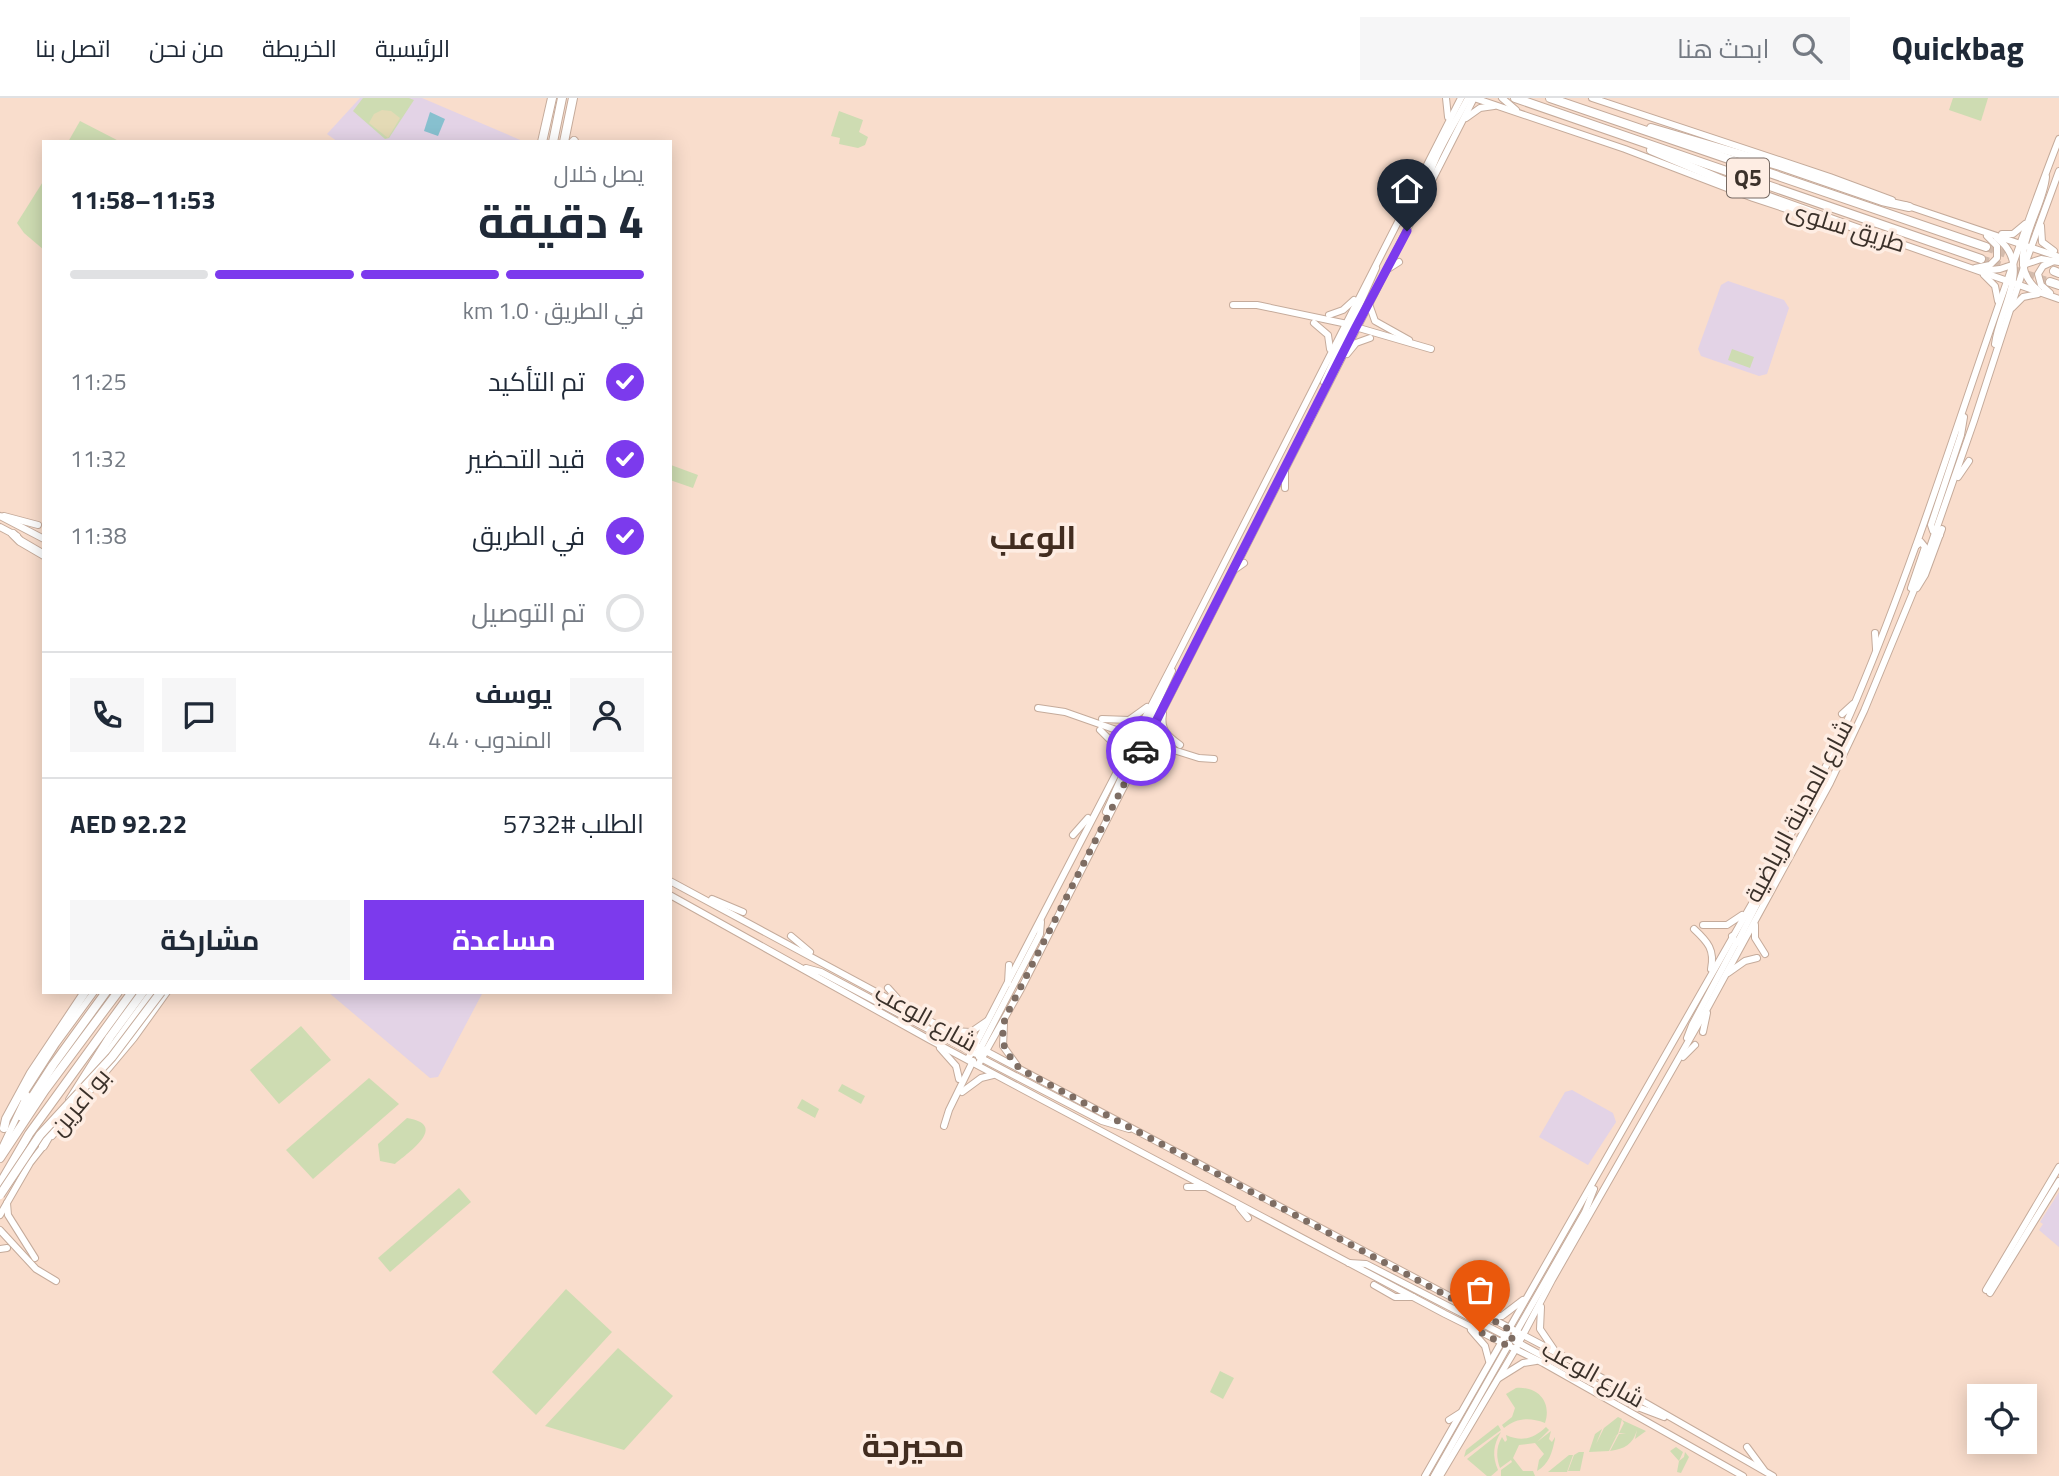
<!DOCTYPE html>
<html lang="ar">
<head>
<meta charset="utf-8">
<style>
	:root { --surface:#fff; --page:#f6f6f7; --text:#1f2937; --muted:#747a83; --line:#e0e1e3; --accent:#7c3aed }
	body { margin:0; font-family:"Titillium Web",Cairo,sans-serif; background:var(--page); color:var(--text); direction:rtl; height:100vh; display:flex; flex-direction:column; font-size:26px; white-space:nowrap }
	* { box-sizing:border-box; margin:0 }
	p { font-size:23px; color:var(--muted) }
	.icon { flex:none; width:38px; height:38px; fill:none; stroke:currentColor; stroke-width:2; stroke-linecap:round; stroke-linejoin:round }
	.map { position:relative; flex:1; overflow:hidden; direction:ltr }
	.side { position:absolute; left:42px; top:42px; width:630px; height:854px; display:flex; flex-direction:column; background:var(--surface); border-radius:0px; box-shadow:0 4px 18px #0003; direction:rtl }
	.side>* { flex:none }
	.fabs { position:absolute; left:1967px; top:1286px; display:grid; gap:14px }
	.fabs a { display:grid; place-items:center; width:70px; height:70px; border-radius:0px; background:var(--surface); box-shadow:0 4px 18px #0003; font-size:35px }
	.pin { position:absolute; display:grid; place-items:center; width:60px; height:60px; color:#fff; margin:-72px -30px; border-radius:50% 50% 50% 0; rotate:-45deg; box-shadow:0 0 7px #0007 }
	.pin .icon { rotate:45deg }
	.courier { position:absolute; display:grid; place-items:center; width:70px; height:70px; margin:-35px; border:5px solid #7c3aed; border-radius:50%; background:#fff; color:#222; box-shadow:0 2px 9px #0007 }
	.headline em { font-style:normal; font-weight:700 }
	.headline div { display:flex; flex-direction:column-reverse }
	.headline { display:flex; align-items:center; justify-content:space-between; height:119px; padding:0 28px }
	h1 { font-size:46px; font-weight:700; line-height:52px }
	.bar { display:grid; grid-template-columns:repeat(4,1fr); gap:10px 7px; align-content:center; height:84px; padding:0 28px }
	.bar i { height:9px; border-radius:5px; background:var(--line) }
	.bar .selected { background:var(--accent) }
	.bar p { grid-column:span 4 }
	.line { display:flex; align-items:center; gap:18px; padding:0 28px; border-top:2px solid var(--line) }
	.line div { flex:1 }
	.round { display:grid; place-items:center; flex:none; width:74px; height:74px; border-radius:0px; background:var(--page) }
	ol { padding:0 28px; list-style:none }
	li { display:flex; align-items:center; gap:21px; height:77px }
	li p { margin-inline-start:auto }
	li .icon { padding:7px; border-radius:50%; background:var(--accent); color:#fff; stroke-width:4 }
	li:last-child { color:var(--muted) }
	li i { width:38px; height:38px; border:4px solid var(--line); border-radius:50% }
	.action { display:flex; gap:14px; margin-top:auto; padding:14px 28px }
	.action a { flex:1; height:80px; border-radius:0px; background:var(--accent); color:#fff; font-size:28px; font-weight:700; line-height:80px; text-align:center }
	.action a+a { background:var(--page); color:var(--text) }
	header { display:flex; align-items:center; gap:42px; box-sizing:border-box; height:98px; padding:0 35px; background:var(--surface); border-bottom:2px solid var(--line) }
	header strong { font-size:33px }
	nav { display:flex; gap:38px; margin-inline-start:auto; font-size:24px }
	.search { width:490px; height:63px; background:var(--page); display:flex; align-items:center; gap:18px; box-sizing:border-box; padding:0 24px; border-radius:0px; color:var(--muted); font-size:26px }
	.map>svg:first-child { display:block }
	.education { fill:#e3d3e6 }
	.green { fill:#cedcb2 }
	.sand { fill:#e4dab5 }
	.water { fill:#87c0cf }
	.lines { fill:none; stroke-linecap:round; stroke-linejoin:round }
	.highway-tunnel { stroke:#d3bbac; stroke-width:8; stroke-dasharray:8 4; stroke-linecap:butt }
	.major-casing { stroke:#c5ab9b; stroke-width:8 }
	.highway-casing { stroke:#c5ab9b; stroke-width:10 }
	.major { stroke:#fff; stroke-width:6 }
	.highway { stroke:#fff; stroke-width:8 }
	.highway-bridge-casing { stroke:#c5ab9b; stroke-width:10; stroke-linecap:butt }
	.highway-bridge { stroke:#fff; stroke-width:8 }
	.done { stroke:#7e6d63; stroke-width:7; stroke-dasharray:0 12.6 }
	.route { stroke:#7c3aed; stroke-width:9 }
	.labels { text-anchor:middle; stroke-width:7; stroke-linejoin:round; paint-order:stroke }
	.shield { fill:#feede3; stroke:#766962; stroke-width:2 }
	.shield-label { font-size:23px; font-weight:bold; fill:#3b312a }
	.street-label { font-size:24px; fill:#3b312a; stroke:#feede3 }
	.district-label { font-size:32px; font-weight:bold; fill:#422d20; stroke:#feede3 }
</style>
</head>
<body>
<header>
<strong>Quickbag</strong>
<div class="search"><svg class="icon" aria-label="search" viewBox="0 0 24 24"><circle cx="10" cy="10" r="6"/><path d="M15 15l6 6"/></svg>ابحث هنا</div>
<nav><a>الرئيسية</a><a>الخريطة</a><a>من نحن</a><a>اتصل بنا</a></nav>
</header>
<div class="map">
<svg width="2059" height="1378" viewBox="0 0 2059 1378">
	<rect width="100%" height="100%" fill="#f9ddcc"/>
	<g class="education">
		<path d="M 360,0 L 422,0 L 525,44 L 338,44 L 327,36 Z"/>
		<path d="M 1728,183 L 1784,202 L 1789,210 L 1767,276 L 1759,278 L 1701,258 L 1698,251 L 1721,187 Z"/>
		<path d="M 328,894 L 483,894 L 438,979 L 430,980 Z"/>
		<path d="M 1572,992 L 1613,1015 L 1616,1024 L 1588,1067 L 1539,1039 L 1565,994 Z"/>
		<path d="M 2059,1094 L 2059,1149 L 2039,1132 L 2043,1126 L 2040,1124 Z"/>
	</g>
	<g class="green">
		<path d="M 363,0 L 409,0 L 414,2 L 389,40 L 385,41 L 353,13 Z"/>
		<path d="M 1953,0 L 1988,0 L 1981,23 L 1949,12 Z"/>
		<path d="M 839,13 L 863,22 L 859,34 L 868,39 L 865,47 L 858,50 L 839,46 L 840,40 L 831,38 Z"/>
		<path d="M 80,23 L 115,41 L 120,44 L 68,44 Z"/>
		<path d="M 44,82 L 44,152 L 24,135 L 17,125 Z"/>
		<path d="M 1732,251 L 1754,259 L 1750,270 L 1728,262 Z"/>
		<path d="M 671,367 L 698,377 L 693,390 L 670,382 Z"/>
		<path d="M 301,928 L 331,962 L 279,1006 L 250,972 Z"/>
		<path d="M 369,980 L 399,1006 L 313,1081 L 286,1052 Z"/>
		<path d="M 842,986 L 865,998 L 861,1006 L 838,993 Z"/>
		<path d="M 802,1001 L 819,1011 L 815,1020 L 797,1010 Z"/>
		<path d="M 407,1020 C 449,1027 409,1054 395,1066 L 380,1063 L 378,1046 Z"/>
		<path d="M 459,1090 L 471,1104 L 390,1174 L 378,1160 Z"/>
		<path d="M 566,1191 L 612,1234 L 536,1317 L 492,1274 Z"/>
		<path d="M 618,1250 L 673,1298 L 624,1352 L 545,1328 Z"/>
		<path d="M 1220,1273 L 1234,1280 L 1223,1301 L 1210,1294 Z"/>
		<path d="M 1516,1290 C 1538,1288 1552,1304 1545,1325 C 1529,1319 1517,1320 1504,1330 L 1502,1327 L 1512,1319 L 1515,1310 L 1506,1296 Z"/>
		<path d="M 1618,1319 L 1622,1321 L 1618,1336 L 1610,1342 L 1617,1337 L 1609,1353 L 1589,1354 L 1595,1336 L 1602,1331 L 1596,1346 L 1604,1330 Z"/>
		<path d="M 1622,1322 L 1646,1333 L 1635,1341 L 1637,1332 C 1633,1346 1625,1351 1610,1353 L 1619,1336 L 1626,1335 L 1619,1335 L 1624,1325 Z"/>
		<path d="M 1498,1327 L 1501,1332 L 1464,1359 L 1466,1352 Z"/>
		<path d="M 1546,1329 L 1549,1332 L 1537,1344 L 1551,1333 L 1549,1341 L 1552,1344 L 1555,1339 L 1555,1341 C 1552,1355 1549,1366 1537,1373 L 1539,1362 L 1544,1356 L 1535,1345 L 1519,1347 L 1513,1360 L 1523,1373 L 1533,1373 L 1535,1378 L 1501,1378 L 1501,1372 L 1512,1364 L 1511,1362 L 1500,1370 C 1496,1359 1496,1349 1502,1339 L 1505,1344 L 1507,1342 L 1506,1337 C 1522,1344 1533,1341 1546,1329 Z"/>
		<path d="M 1501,1334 C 1493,1347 1492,1358 1498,1372 L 1491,1378 L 1487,1378 L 1467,1361 Z"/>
		<path d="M 1676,1349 L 1683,1354 L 1679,1363 L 1684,1359 L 1685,1354 L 1689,1359 L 1681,1375 L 1677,1374 L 1679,1363 L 1670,1353 Z"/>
		<path d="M 1579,1354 L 1584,1354 L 1580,1373 L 1568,1373 L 1574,1357 Z"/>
		<path d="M 1569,1357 L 1573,1357 L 1567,1374 L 1548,1374 Z"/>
	</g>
	<path class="sand" d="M 382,12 L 391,13 L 400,20 L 388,40 L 369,25 L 374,16 Z"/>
	<path class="water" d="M 430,14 L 445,21 L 438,38 L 424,33 Z"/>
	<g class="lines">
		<g class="highway-tunnel">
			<path d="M 1986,149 L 2015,159"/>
			<path d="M 1981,161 L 2050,184"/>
		</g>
		<g class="major-casing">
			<g id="major">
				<path d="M 1446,0 L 1448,19"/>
				<path d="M 1474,0 L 1625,51 L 1753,100 L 1841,129"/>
				<path d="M 1502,0 L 1516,12"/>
				<path d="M 1592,0 L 1830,79 L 1892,102"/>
				<path d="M 1466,20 L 1480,10 L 1494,8"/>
				<path d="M 1407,88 L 1419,76"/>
				<path d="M 1427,92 C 1426,69 1457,22 1468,0"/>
				<path d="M 1905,107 L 2059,159"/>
				<path d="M 2041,128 L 2042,144 L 2054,153"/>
				<path d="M 2002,136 L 2013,136 L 2025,126"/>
				<path d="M 1879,138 L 2059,201"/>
				<path d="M 2023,167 L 2041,161 L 2059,164"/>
				<path d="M 1975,170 L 1990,167 L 1997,160 L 1997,148 L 1987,138"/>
				<path d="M 1388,171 L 1399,164"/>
				<path d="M 1982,173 L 2000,171 L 2012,167"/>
				<path d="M 1984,177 L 1995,188 L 1998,203"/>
				<path d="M 2038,192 C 2001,163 2043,115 2046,79"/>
				<path d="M 2050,195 L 2041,187 L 2038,176 L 2043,168 L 2054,163"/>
				<path d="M 1369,206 L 1375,223 L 1409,242"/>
				<path d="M 1233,207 L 1257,207 L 1352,227 L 1357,225"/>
				<path d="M 2012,210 L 2023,199 L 2038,196"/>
				<path d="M 1329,217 L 1343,212 L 1354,202"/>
				<path d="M 1314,225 L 1328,237 L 1330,251"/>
				<path d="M 1350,228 L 1376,170"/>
				<path d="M 1352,228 L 1431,251"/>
				<path d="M 1995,246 C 1999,210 2034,168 1997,140"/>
				<path d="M 1347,256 L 1356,245 L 1370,240"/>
				<path d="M 1324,284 L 1350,227"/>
				<path d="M 1958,379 L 1969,363"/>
				<path d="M 1285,390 L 1285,374"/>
				<path d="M 0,418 L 44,441"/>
				<path d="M 4,418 L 38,427"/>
				<path d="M 0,429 L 17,438"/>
				<path d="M 1940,437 L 1933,433 L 1931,427 L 1961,337 L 1964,319"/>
				<path d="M 1234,472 L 1244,465"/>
				<path d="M 1911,490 L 1925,449 L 1921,444 L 1916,448"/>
				<path d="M 1917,490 L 1925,477 L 1942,431"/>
				<path d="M 1875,535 L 1876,551"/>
				<path d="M 1038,610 L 1065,614 L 1142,641 L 1147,640"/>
				<path d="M 1163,616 C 1160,632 1168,638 1180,647"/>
				<path d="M 1842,616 L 1853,606"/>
				<path d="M 1102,621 L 1129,622 L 1147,609"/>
				<path d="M 1100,632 L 1117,649 L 1117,667"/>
				<path d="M 1140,642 L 1172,573"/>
				<path d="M 1145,643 L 1199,660 L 1214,661"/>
				<path d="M 1133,674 L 1149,661 L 1169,658"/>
				<path d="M 1106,714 L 1140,638"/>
				<path d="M 1073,737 L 1088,720"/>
				<path d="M 670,783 L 980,950 L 1576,1265 L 1773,1378"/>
				<path d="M 670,797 L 930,942 L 1445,1216 L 1543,1265 L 1743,1378"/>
				<path d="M 712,801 L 743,814"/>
				<path d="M 1703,827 L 1727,827 L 1742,817"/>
				<path d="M 1755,827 L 1755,840 L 1765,856"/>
				<path d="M 1694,831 C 1708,844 1715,852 1711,871"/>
				<path d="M 791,838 L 810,854"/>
				<path d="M 1737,845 L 1780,761"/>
				<path d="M 806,870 L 821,874 L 971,954 L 979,957 L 984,955"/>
				<path d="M 1728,875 L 1745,863 L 1757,860"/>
				<path d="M 1008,885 L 1009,867"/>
				<path d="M 888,890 L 897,900"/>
				<path d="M 1004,926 L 1003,948 L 1016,966"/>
				<path d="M 952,933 L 971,934 L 987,923"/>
				<path d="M 1703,934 L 1707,915"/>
				<path d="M 1687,940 L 1692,927 L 1736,845 L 1732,838"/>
				<path d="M 940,950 L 956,968 L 959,981"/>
				<path d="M 979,953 L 1040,836 L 1041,824"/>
				<path d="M 979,959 L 1102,1023 L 1129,1031"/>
				<path d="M 1683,959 L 1695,947"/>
				<path d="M 968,961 L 1177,558 L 1461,0"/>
				<path d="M 978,967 L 1021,891 L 1474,0"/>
				<path d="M 962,994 L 981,980 L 993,977"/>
				<path d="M 22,999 L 56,946 L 94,894"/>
				<path d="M 944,1028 L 949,1012 L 973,963"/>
				<path d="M 52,1038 L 134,940 L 167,894"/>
				<path d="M 0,1054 L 27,997"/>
				<path d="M 1187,1089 L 1206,1089"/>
				<path d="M 7,1105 L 8,1117 L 35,1160"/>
				<path d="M 1239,1109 L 1248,1120"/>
				<path d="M 0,1117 L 30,1065 L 45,1046"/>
				<path d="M 0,1132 L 36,1171 L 56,1183"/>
				<path d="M 0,1151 L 7,1150"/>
				<path d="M 1349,1165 L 1366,1166 L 1508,1239 L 1516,1242 L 1522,1239"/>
				<path d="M 1374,1187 L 1395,1199 L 1413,1199"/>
				<path d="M 1986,1192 L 2059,1069"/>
				<path d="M 1990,1195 L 2059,1083"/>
				<path d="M 1541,1209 L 1540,1231 L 1555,1253"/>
				<path d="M 1487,1218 L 1502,1218 L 1523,1202"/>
				<path d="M 1471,1232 L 1485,1248 L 1489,1263"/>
				<path d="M 1514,1238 L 1585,1114 L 1594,1091"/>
				<path d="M 1515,1243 L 1635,1308 L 1664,1319"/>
				<path d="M 1499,1280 L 1523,1265 L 1536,1263"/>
				<path d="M 1449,1322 L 1460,1315"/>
				<path d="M 1747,1349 L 1764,1372"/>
				<path d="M 1425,1378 L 1782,753 C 1809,703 1835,653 1857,600 C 1934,417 1987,225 2059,41"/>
				<path d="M 1434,1378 L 1509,1246"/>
				<path d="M 1440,1378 L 1515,1252 L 1552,1182 L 1708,909 L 1830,685 L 1864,613 L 1921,475 L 1974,323 L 2025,166 L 2059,73"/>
			</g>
		</g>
		<g class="highway-casing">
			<g id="highway">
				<path d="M 1515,0 L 1981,161"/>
				<path d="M 1550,0 L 1986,149"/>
				<path d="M 1651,30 L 1780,68 L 1882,103 L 1909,109"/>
				<path d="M 542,44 L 552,0"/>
				<path d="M 553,44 L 562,0"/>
				<path d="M 564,44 L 573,0"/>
				<path d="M 573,44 L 574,43"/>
				<path d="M 1651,52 L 1727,84 L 1881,139"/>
				<path d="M 2054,173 L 2059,175"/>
				<path d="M 2050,184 L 2059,187"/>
				<path d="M 13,436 L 20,443 L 44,457"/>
				<path d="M 96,972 L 153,894"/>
				<path d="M 83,1000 L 91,983"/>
				<path d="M 70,1002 L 110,939 L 143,894"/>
				<path d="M 20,1018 L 53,967 L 106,894"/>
				<path d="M 4,1030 L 6,1021 L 31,975 L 85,894"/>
				<path d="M 43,1048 L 58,1022"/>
				<path d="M 0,1060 L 45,992 L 118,894"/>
				<path d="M 0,1086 L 29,1036 L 132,894"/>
			</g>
		</g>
		<use href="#major" class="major"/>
		<use href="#highway" class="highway"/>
		<g class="highway-bridge-casing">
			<path id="highway-bridge" d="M 0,1097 L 40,1037 L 112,959 L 161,894"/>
		</g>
		<use href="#highway-bridge" class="highway-bridge"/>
	</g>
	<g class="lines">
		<path class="done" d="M 1141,653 L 1005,920 C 1000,946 1003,951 1020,971 L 1504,1228 L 1511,1233 L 1512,1241 L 1508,1248 L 1480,1234"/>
		<path class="route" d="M 1141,653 L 1356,229 L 1407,133"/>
	</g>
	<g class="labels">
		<rect class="shield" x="1727" y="60.5" width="42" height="39" rx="5"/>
		<g class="shield-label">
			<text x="1748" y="88">Q5</text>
		</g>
		<g class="street-label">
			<text transform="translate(1846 129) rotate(17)" y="8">طريق سلوى</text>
			<text transform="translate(1799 713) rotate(-62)" y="8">شارع المدينة الرياضية</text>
			<text transform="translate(926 920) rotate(29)" y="8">شارع الوعب</text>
			<text transform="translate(80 1004) rotate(-50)" y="8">بو اعرين</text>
			<text transform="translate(1593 1276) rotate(29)" y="8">شارع الوعب</text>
		</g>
		<g class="district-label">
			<text x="1033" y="451">الوعب</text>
			<text x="913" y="1359">محيرجة</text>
		</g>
	</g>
</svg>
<div class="fabs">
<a><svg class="icon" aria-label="locate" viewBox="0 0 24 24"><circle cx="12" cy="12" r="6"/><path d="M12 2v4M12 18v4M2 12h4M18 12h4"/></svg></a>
</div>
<div class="pin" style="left:1480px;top:1234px;background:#ea580c"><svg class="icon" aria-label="bag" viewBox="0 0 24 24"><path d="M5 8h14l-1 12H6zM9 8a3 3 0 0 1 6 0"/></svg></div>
<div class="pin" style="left:1407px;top:133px;background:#1f2937"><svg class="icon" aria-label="home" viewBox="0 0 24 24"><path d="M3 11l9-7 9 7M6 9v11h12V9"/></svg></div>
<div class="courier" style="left:1141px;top:653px"><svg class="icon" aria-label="car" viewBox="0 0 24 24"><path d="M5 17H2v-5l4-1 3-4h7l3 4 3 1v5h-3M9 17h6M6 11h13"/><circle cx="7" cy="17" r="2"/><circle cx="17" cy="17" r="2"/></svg></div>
<section class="side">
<div class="headline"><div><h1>4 دقيقة</h1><p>يصل خلال</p></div><em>11:53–11:58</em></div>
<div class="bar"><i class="selected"></i><i class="selected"></i><i class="selected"></i><i></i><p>في الطريق · 1.0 km</p></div>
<ol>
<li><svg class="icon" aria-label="check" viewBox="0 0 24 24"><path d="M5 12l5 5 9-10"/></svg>تم التأكيد<p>11:25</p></li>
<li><svg class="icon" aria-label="check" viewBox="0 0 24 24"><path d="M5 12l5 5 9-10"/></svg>قيد التحضير<p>11:32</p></li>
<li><svg class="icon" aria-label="check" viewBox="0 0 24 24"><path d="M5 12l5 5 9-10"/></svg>في الطريق<p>11:38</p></li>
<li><i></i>تم التوصيل</li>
</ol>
<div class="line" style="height:126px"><a class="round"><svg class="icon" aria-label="person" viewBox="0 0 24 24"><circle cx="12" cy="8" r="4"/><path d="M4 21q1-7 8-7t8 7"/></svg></a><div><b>يوسف</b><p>المندوب · 4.4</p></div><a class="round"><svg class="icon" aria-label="chat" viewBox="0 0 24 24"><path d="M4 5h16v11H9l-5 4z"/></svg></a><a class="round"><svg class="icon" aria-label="phone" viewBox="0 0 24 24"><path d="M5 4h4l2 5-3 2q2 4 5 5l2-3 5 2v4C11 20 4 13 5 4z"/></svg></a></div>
<div class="line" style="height:91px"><div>الطلب #5732</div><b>AED 92.22</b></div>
<div class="action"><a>مساعدة</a><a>مشاركة</a></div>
</section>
</div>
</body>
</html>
